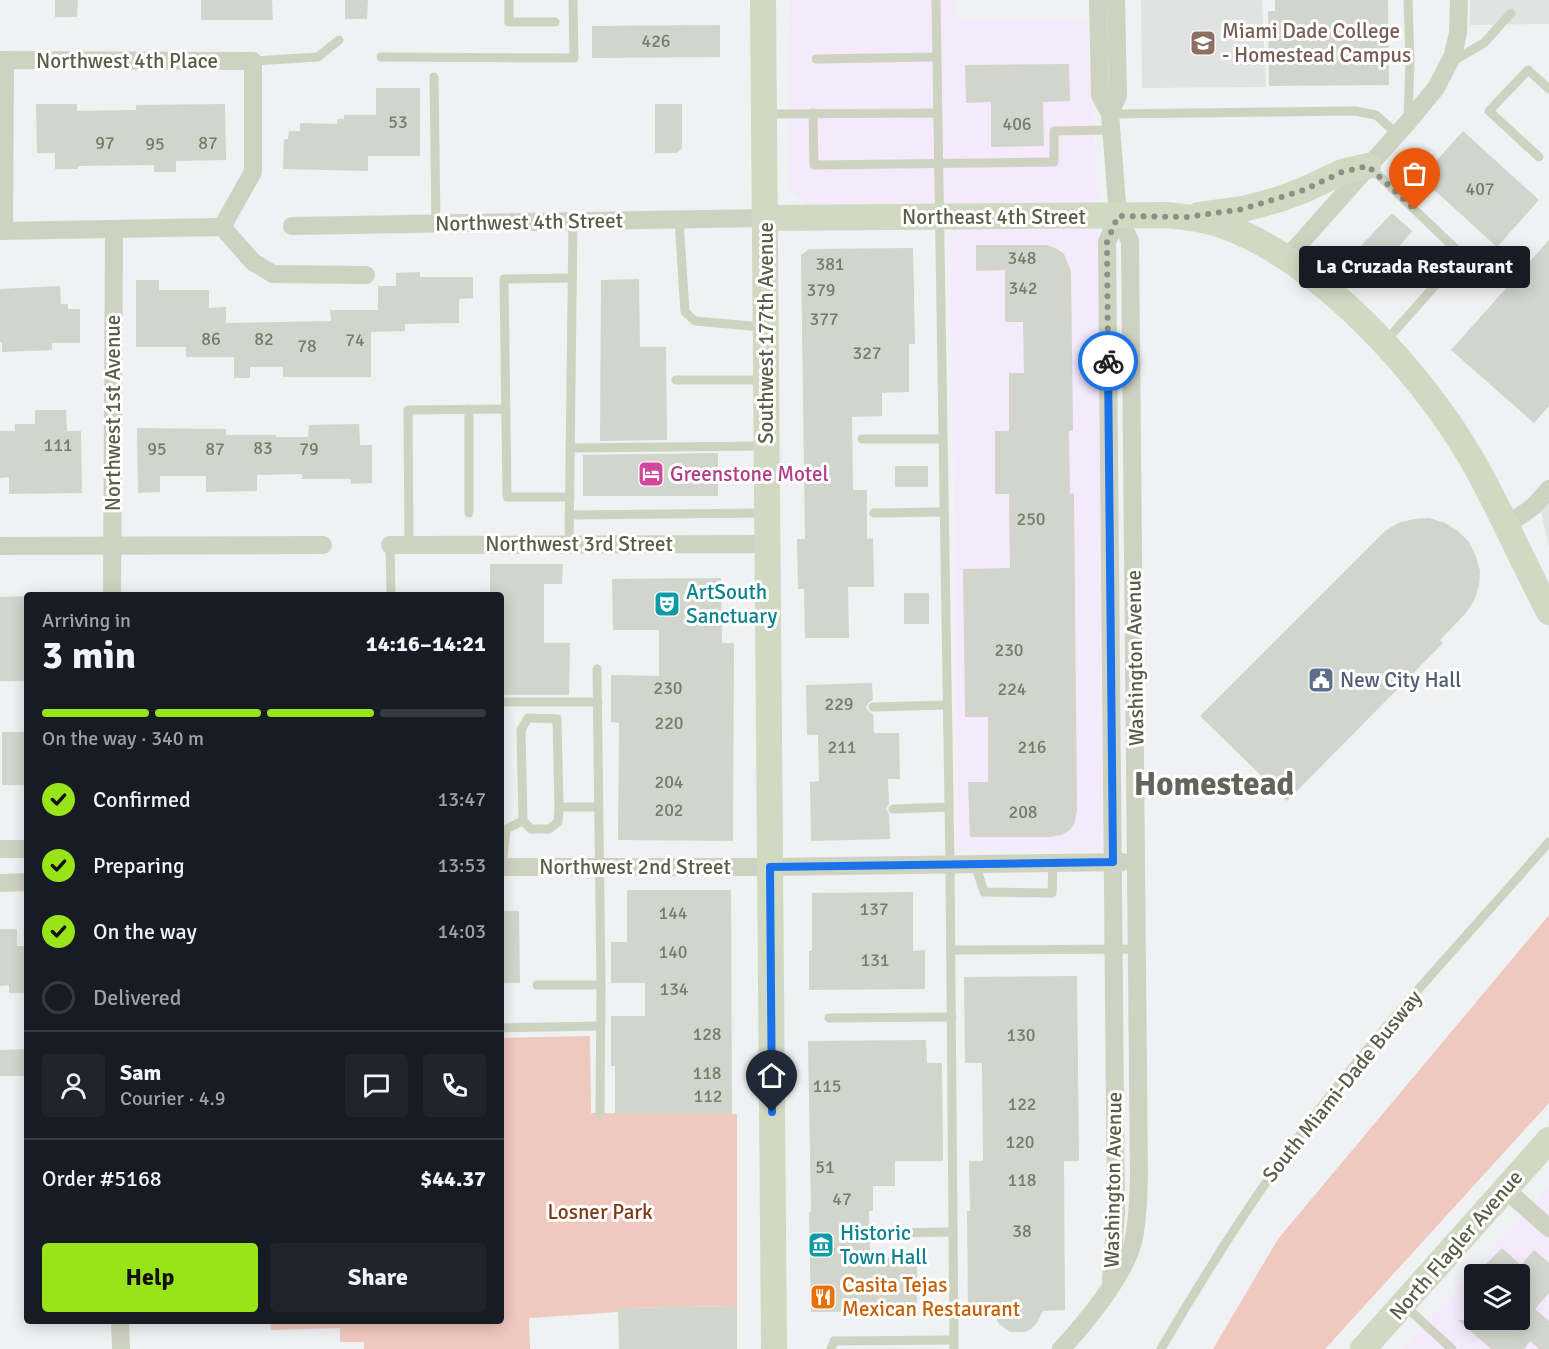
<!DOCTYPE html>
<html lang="en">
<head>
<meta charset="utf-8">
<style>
	:root { --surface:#171b24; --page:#20242c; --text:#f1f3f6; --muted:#9ea1a6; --line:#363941; --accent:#99e319 }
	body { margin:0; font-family:Signika,sans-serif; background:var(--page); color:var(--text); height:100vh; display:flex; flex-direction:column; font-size:22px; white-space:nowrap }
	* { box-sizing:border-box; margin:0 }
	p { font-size:20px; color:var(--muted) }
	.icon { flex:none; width:33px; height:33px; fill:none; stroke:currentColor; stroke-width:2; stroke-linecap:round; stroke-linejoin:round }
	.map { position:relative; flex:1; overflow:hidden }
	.details { position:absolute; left:24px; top:592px; width:480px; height:732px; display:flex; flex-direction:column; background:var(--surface); border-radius:6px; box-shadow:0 3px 15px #0003 }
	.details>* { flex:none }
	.tools { position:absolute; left:1464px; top:1264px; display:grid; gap:12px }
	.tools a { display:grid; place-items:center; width:66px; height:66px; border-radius:6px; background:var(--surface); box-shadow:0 3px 15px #0003; font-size:30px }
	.pin { position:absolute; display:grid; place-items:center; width:51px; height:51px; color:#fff; margin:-62px -26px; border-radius:50% 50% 50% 0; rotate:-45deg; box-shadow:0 0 6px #0007 }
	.pin .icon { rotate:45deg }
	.courier { position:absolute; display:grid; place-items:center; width:60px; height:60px; margin:-30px; border:4px solid #1a73e8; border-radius:50%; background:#fff; color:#222; box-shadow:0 2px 8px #0007 }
	.bubble { position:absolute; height:42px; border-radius:6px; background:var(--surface); box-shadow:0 3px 15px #0003; font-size:20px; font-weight:800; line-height:42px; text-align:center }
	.overview em { font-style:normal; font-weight:800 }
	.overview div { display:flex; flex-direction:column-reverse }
	.overview { display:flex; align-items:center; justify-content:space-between; height:102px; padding:0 18px }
	h1 { font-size:39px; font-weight:800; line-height:45px }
	.bar { display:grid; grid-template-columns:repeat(4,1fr); gap:9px 6px; align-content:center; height:72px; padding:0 18px }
	.bar i { height:8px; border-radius:4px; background:var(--line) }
	.bar .active { background:var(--accent) }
	.bar p { grid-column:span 4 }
	.line { display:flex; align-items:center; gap:15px; padding:0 18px; border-top:2px solid var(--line) }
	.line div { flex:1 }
	.round { display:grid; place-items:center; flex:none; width:63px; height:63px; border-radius:6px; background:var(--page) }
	ol { padding:0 18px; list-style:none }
	li { display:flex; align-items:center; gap:18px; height:66px }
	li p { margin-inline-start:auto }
	li .icon { padding:6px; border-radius:50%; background:var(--accent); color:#111; stroke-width:4 }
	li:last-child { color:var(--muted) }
	li i { width:33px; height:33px; border:3px solid var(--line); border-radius:50% }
	.button { display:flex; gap:12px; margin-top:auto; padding:12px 18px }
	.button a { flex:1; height:69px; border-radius:6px; background:var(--accent); color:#111; font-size:24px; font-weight:800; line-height:69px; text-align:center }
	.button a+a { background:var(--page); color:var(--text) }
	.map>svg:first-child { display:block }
	.commercial { fill:#f4eafc; fill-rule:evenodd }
	.education { fill:#e1e3e3 }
	.green { fill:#efc8bf }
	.building { fill:#d1d5cc }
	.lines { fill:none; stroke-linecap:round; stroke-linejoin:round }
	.lane { stroke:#ced2c1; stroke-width:9 }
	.street { stroke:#ced2c1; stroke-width:18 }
	.secondary { stroke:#d2d9c3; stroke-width:26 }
	.done { stroke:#8d9184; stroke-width:6; stroke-dasharray:0 10.8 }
	.route { stroke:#1a73e8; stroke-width:8 }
	.labels { text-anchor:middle; stroke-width:6; stroke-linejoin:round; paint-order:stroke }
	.number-label { font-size:18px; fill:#767c69 }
	.education-label { font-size:21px; fill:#785e54; stroke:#fff; text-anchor:start }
	.street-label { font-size:21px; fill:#585e48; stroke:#fff }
	.hotel-label { font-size:21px; fill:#b23c85; stroke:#fff; text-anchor:start }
	.culture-label { font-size:21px; fill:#0d838f; stroke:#fff; text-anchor:start }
	.service-label { font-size:21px; fill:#4e5e75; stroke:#fff; text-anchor:start }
	.park-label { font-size:21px; fill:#803717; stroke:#fff }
	.food-label { font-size:21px; fill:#c56008; stroke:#fff; text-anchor:start }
	.town-label { font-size:33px; font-weight:bold; fill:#62655c; stroke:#fff }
</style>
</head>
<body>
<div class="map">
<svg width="1549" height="1349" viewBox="0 0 1549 1349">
	<rect width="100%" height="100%" fill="#f0f1f2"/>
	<g class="commercial">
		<path d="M 790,0 L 954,0 L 955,19 L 1086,19 L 1098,200 L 1106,850 L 959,850 L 950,204 L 808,206 L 789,189 Z"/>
		<path d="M 1549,1186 L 1549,1349 L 1404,1349 ZM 1474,1275 L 1520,1275 L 1520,1320 L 1474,1320 Z"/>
	</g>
	<g class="education">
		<path d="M 1141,0 L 1262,0 L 1266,87 L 1142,88 Z"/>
		<path d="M 1470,0 L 1549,0 L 1549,24 L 1470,25 Z"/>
		<path d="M 1549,502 L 1549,547 L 1541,512 Z"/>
	</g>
	<g class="green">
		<path d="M 1549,915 L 1549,1103 L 1325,1349 L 1213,1349 L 1278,1239 Z"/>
		<path d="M 590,1036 L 591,1113 L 737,1114 L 737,1306 L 619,1308 L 618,1312 L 529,1318 L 530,1349 L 364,1349 L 364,1342 L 340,1342 L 340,1328 L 271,1330 L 270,1322 L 501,1322 L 501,1038 Z"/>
	</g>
	<g class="building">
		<path d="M 55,0 L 78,0 L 77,17 L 55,17 Z"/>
		<path d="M 201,0 L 272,0 L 273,20 L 201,20 Z"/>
		<path d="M 345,0 L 368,0 L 367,19 L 345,19 Z"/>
		<path d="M 1275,0 L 1388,0 L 1389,85 L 1269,86 L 1268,11 L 1275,11 Z"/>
		<path d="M 720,25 L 720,57 L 592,58 L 592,26 Z"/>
		<path d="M 1069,64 L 1070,101 L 1043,102 L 1044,146 L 991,147 L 991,102 L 966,103 L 965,65 Z"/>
		<path d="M 376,88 L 420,88 L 420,156 L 368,156 L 368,171 L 283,169 L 284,139 L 288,139 L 289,131 L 300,131 L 300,123 L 337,124 L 337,119 L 344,119 L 344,115 L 376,115 Z"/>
		<path d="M 36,104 L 77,104 L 77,111 L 136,110 L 136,105 L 225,104 L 226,160 L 176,161 L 176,172 L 154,172 L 154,165 L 78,166 L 78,169 L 55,169 L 55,153 L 37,153 Z"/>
		<path d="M 655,104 L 682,104 L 682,148 L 677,153 L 655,153 Z"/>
		<path d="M 1463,131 L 1539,200 L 1497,247 L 1421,178 Z"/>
		<path d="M 1392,213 L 1412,231 L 1397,249 L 1407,258 L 1392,275 L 1374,258 L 1370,262 L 1357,250 Z"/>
		<path d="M 1549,240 L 1549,406 L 1534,423 L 1451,350 Z"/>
		<path d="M 976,245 L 1047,245 L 1057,249 L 1064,254 L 1071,271 L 1073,431 L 1069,431 L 1070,494 L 1074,493 L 1077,809 L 1075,822 L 1070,830 L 1061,835 L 1050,837 L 970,837 L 968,782 L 988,782 L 988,717 L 965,717 L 963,569 L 1010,568 L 1009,494 L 995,494 L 995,431 L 1009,431 L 1009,373 L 1024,373 L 1023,322 L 1005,322 L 1005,270 L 976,271 Z"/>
		<path d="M 913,248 L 915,344 L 909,344 L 909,392 L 882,393 L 882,416 L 852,417 L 853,490 L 867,490 L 867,539 L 873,538 L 874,587 L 848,587 L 849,638 L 805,638 L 804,589 L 798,589 L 797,539 L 805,539 L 801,255 L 809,249 Z"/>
		<path d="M 420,272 L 420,277 L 473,277 L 473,298 L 459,299 L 459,323 L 405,324 L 405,331 L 371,332 L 371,377 L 283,377 L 283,367 L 250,367 L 250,378 L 234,378 L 234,357 L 186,357 L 186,347 L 136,347 L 136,280 L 159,280 L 159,290 L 209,290 L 209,308 L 226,307 L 226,323 L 331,321 L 330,310 L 378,310 L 378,286 L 396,286 L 396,273 Z"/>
		<path d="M 639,279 L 640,347 L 666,347 L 667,440 L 600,441 L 601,280 Z"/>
		<path d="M 60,286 L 61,304 L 68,304 L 68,309 L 80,309 L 80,343 L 52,343 L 52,350 L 2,352 L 2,342 L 0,342 L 0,289 Z"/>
		<path d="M 35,410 L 66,410 L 67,431 L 81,431 L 82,493 L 9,494 L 9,477 L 0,478 L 0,431 L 15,431 L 15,424 L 35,424 Z"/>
		<path d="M 359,424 L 360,445 L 372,445 L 372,483 L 351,484 L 351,479 L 302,479 L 302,474 L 257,475 L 257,491 L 206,492 L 206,476 L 160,476 L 160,492 L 138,493 L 137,428 L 226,429 L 226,435 L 276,435 L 276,437 L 308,437 L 309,425 Z"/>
		<path d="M 718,453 L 718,496 L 583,496 L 583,455 Z"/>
		<rect x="895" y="466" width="33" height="21"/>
		<path d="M 1429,518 L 1445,523 L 1458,531 L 1469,542 L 1476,556 L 1480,571 L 1479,586 L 1474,601 L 1465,614 L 1440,640 L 1443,643 L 1287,801 L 1200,716 L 1385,531 L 1398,523 L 1413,519 Z"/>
		<path d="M 490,564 L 563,564 L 562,584 L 544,584 L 544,643 L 570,643 L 569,695 L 501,695 L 501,596 L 490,596 Z"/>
		<path d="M 721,578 L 722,643 L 734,643 L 733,841 L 618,840 L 619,723 L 611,722 L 611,675 L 659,676 L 659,630 L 613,630 L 612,579 Z"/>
		<rect x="904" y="593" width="25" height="31"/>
		<path d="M 27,596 L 27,681 L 0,681 L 0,597 Z"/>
		<path d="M 872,683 L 873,700 L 869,702 L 866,707 L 868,711 L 873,714 L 874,733 L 899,733 L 900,779 L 888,779 L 889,804 L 886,809 L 889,814 L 890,839 L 811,841 L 810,782 L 819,781 L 818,735 L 807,735 L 806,685 Z"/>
		<rect x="2" y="732" width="25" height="53"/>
		<path d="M 627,890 L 731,890 L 732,1114 L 615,1114 L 615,1066 L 611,1066 L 611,1016 L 645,1016 L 645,983 L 611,983 L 611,942 L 627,942 Z"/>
		<path d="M 913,892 L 913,951 L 925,950 L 925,989 L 809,990 L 809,951 L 812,951 L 812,893 Z"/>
		<path d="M 501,911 L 519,911 L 520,983 L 501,983 Z"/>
		<path d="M 0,929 L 17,929 L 17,946 L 27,946 L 27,993 L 9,993 L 9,985 L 0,986 Z"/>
		<path d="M 1077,976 L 1079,1161 L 1064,1161 L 1065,1310 L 1043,1311 L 1036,1324 L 1031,1329 L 1025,1332 L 1010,1332 L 999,1324 L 992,1311 L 968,1311 L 967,1211 L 970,1211 L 969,1161 L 983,1161 L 982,1063 L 965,1063 L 964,977 Z"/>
		<path d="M 926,1040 L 927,1063 L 942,1063 L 943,1161 L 895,1161 L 895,1186 L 873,1186 L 873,1211 L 869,1211 L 870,1258 L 917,1258 L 917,1311 L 811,1312 L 809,1212 L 811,1212 L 808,1041 Z"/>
		<path d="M 27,1049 L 27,1076 L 0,1076 L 0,1050 Z"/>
		<path d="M 1502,1248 L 1521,1265 L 1534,1250 L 1549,1263 L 1549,1293 L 1535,1309 L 1549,1321 L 1549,1349 L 1539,1349 L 1530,1341 L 1524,1349 L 1491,1349 L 1458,1320 L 1520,1320 L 1520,1275 L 1496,1275 L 1485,1265 Z"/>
		<path d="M 737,1306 L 737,1349 L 619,1349 L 618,1308 Z"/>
	</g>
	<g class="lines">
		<g class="lane">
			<path d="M 509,0 L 509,22 L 555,22"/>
			<path d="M 936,0 L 950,865 L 954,1349"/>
			<path d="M 381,57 L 574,58 L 573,0"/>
			<path d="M 816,59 L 936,57"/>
			<path d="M 253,61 L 318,57 L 339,40"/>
			<path d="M 1453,61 L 1484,43 L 1511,13"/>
			<path d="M 434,77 L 436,224"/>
			<path d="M 813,113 L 814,165 L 1054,162 L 1054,131 L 1111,130"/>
			<path d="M 766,114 L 937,113"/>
			<path d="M 1110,114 L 1355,111 L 1376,115 L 1397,134"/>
			<path d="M 1408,120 L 1410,59 L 1408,0"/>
			<path d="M 1539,157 L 1489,111 L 1528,70 L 1549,89"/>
			<path d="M 1370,167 L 1462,255 L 1385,342"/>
			<path d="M 679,220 L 685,312 L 695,321 L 763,327"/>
			<path d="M 676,380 L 764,380"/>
			<path d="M 469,409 L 469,513"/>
			<path d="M 862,439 L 942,439"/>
			<path d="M 570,448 L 764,446"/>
			<path d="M 570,497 L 507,497 L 504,279 L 572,278"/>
			<path d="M 874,513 L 944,512"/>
			<path d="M 569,515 L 765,513"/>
			<path d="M 569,544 L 573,221"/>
			<path d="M 390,545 L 391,596"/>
			<path d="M 409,545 L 408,410 L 506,409"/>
			<path d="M 597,669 L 601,985 L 600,1113"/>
			<path d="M 501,702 L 598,702"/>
			<path d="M 873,707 L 947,705"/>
			<path d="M 559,807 L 558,822 L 549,829 L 531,829 L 523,821 L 521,730 L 528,718 L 557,719 L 559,807 L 598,807"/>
			<path d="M 893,809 L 949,807"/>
			<path d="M 975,864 L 984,892 L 1052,893 L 1053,863"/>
			<path d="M 502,867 L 506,829 L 523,821"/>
			<path d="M 951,950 L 1137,949"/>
			<path d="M 537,985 L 601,985"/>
			<path d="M 829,1018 L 952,1017"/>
			<path d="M 501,1028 L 600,1026"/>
			<path d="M 882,1233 L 953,1232"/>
			<path d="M 1404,1305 L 1452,1349"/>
			<path d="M 831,1349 L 834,1341 L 954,1340"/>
			<path d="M 1161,1349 C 1214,1258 1270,1171 1335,1089 C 1402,1004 1478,924 1549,842"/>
		</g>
		<g class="street">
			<path d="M 0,60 L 253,61 L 253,172 L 222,227"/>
			<path d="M 1110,114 L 1118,95 L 1116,0"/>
			<path d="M 292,226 L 765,218"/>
			<path d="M 0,231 L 222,227 L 253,262 L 273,274 L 366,275"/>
			<path d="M 4,231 L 5,61"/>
			<path d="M 1286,259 L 1408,122 L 1436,88 L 1453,55 L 1458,33 L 1459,0"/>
			<path d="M 1506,526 L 1534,506 L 1549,489"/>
			<path d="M 390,545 L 767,544"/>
			<path d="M 0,546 L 323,545"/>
			<path d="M 112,596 L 114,230"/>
			<path d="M 0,849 L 27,849"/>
			<path d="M 501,867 L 770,867 L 1123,862"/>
			<path d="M 0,883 L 27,882"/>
			<path d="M 1505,1189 L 1549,1228"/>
			<path d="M 1111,1280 L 1116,1213 L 1107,242 L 1118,216"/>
			<path d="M 120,1322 L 121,1349"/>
			<path d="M 1061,1349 C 1084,1325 1125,1275 1133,1242 C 1138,1221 1138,1199 1139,1178 L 1130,241 L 1118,216 L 1110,114 L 1100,95 L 1098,0"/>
		</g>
		<g class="secondary">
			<path d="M 763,0 L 774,1349"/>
			<path d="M 1199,215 L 1243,209 L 1280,199 L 1304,190 L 1342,172 L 1368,166"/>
			<path d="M 765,218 L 1166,215 C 1186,217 1205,219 1224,226 C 1319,260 1421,372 1471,458 C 1500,508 1522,561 1549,612"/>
			<path d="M 1363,1349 L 1549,1140"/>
		</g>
	</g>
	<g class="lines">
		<path class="done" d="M 1108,361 L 1107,242 L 1118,216 L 1187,217 L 1243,209 L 1304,190 L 1342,172 L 1368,166 L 1415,210"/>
		<path class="route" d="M 772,1112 L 770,867 L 1113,862 L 1108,361"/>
	</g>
	<defs>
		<g id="university-square" transform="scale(1.35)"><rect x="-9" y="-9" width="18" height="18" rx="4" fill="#8d6e63" stroke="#fff"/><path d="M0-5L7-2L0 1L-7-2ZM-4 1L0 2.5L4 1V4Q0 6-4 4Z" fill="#fff"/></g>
		<g id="hotel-square" transform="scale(1.35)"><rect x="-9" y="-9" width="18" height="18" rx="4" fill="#d1479c" stroke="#fff"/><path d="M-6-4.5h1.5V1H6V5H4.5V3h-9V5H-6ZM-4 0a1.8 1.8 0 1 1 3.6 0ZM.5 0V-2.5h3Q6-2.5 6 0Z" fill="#fff"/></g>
		<g id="theatre-square" transform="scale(1.35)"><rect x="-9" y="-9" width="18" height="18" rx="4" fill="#0f9aa8" stroke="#fff"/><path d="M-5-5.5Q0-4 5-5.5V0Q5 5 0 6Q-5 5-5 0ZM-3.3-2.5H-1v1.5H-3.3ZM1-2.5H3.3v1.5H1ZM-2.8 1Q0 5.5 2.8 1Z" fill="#fff"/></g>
		<g id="civic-square" transform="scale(1.35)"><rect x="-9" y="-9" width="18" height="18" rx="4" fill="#5c6f8a" stroke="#fff"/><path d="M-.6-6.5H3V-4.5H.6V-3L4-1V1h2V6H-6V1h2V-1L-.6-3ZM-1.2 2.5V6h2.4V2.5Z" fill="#fff"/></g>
		<g id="museum-square" transform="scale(1.35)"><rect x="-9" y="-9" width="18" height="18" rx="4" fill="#0f9aa8" stroke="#fff"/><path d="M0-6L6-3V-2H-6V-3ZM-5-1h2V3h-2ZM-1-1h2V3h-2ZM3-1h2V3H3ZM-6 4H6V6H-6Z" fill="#fff"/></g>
		<g id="restaurant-square" transform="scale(1.35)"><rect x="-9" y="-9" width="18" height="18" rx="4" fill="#e8710a" stroke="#fff"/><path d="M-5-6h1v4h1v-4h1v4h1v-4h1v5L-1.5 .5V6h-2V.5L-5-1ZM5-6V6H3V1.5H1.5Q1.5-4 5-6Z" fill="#fff"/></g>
	</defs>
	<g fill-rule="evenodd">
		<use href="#university-square" x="1203" y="43"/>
		<use href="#hotel-square" x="651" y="474"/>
		<use href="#theatre-square" x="667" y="604"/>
		<use href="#civic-square" x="1321" y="680"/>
		<use href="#museum-square" x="821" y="1245"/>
		<use href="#restaurant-square" x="823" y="1297"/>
	</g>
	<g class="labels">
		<g class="number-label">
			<text x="656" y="47">426</text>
			<text x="398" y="128">53</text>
			<text x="1017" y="130">406</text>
			<text x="105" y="149">97</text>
			<text x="208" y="149">87</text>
			<text x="155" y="150">95</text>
			<text x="1480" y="195">407</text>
			<text x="1022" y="264">348</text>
			<text x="830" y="270">381</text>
			<text x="1023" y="294">342</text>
			<text x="821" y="296">379</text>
			<text x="824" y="325">377</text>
			<text x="211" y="345">86</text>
			<text x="264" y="345">82</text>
			<text x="355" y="346">74</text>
			<text x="307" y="352">78</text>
			<text x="867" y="359">327</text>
			<text x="58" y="451">111</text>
			<text x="263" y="454">83</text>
			<text x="157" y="455">95</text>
			<text x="215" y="455">87</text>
			<text x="309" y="455">79</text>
			<text x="1031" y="525">250</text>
			<text x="1009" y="656">230</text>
			<text x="668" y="694">230</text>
			<text x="1012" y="695">224</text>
			<text x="839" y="710">229</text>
			<text x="669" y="729">220</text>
			<text x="842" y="753">211</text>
			<text x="1032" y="753">216</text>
			<text x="669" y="788">204</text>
			<text x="669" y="816">202</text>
			<text x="1023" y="818">208</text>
			<text x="874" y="915">137</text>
			<text x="673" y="919">144</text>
			<text x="673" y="958">140</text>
			<text x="875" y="966">131</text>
			<text x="674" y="995">134</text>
			<text x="707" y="1040">128</text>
			<text x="1021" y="1041">130</text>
			<text x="707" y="1079">118</text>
			<text x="827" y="1092">115</text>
			<text x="708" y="1102">112</text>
			<text x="1022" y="1110">122</text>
			<text x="1020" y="1148">120</text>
			<text x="825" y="1173">51</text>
			<text x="1022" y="1186">118</text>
			<text x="842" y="1205">47</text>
			<text x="1022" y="1237">38</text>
		</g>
		<g class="education-label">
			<text x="1222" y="38">Miami Dade College<tspan x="1222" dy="24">- Homestead Campus</tspan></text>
		</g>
		<g class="street-label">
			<text x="127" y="68">Northwest 4th Place</text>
			<text x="994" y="224">Northeast 4th Street</text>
			<text transform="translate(529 222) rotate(-1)" y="7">Northwest 4th Street</text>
			<text transform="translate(766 333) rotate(-90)" y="7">Southwest 177th Avenue</text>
			<text transform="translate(113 413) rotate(-90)" y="7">Northwest 1st Avenue</text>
			<text x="579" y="551">Northwest 3rd Street</text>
			<text transform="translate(1135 658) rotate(-91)" y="7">Washington Avenue</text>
			<text x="635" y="874">Northwest 2nd Street</text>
			<text transform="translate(1342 1086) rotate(-51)" y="7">South Miami-Dade Busway</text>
			<text transform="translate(1113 1180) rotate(-89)" y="7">Washington Avenue</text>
			<text transform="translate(1456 1245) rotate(-49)" y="7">North Flagler Avenue</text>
		</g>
		<g class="hotel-label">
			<text x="670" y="481">Greenstone Motel</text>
		</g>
		<g class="culture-label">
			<text x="686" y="599">ArtSouth<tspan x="686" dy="24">Sanctuary</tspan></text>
			<text x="840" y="1240">Historic<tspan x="840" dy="24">Town Hall</tspan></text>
		</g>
		<g class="service-label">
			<text x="1340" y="687">New City Hall</text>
		</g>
		<g class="park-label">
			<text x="600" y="1219">Losner Park</text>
		</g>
		<g class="food-label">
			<text x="842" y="1292">Casita Tejas<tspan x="842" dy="24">Mexican Restaurant</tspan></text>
		</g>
		<g class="town-label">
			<text x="1214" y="795">Homestead</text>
		</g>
	</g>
</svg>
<div class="tools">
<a><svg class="icon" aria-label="layers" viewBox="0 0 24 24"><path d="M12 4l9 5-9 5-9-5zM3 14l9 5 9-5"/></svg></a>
</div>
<div class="pin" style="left:1415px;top:210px;background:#ea580c"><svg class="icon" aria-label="bag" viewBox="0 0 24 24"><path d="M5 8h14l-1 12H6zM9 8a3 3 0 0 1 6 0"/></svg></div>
<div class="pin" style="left:772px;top:1112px;background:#1f2937"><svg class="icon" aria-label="home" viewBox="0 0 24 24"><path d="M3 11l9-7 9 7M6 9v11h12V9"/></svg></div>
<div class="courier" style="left:1108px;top:361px"><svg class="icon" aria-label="bike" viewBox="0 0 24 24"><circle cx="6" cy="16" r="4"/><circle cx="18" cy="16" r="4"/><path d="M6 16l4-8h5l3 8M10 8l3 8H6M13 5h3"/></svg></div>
<div class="bubble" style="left:1299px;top:246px;width:231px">La Cruzada Restaurant</div>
<section class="details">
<div class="overview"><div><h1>3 min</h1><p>Arriving in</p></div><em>14:16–14:21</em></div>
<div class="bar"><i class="active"></i><i class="active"></i><i class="active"></i><i></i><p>On the way · 340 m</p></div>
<ol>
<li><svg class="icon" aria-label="check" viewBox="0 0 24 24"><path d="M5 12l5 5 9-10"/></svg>Confirmed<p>13:47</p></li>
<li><svg class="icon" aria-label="check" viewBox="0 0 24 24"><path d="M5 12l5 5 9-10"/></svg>Preparing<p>13:53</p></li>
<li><svg class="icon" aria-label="check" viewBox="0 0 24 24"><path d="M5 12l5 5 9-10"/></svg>On the way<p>14:03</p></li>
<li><i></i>Delivered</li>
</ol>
<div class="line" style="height:108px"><a class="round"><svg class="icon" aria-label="person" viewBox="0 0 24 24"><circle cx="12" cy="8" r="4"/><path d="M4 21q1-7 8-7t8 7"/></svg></a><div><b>Sam</b><p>Courier · 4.9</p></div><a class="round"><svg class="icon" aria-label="chat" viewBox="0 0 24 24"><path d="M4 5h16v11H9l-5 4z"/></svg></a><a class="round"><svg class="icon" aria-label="phone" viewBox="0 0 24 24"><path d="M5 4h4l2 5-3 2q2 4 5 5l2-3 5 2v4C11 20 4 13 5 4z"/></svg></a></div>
<div class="line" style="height:78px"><div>Order #5168</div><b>$44.37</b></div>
<div class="button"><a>Help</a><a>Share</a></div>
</section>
</div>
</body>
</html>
